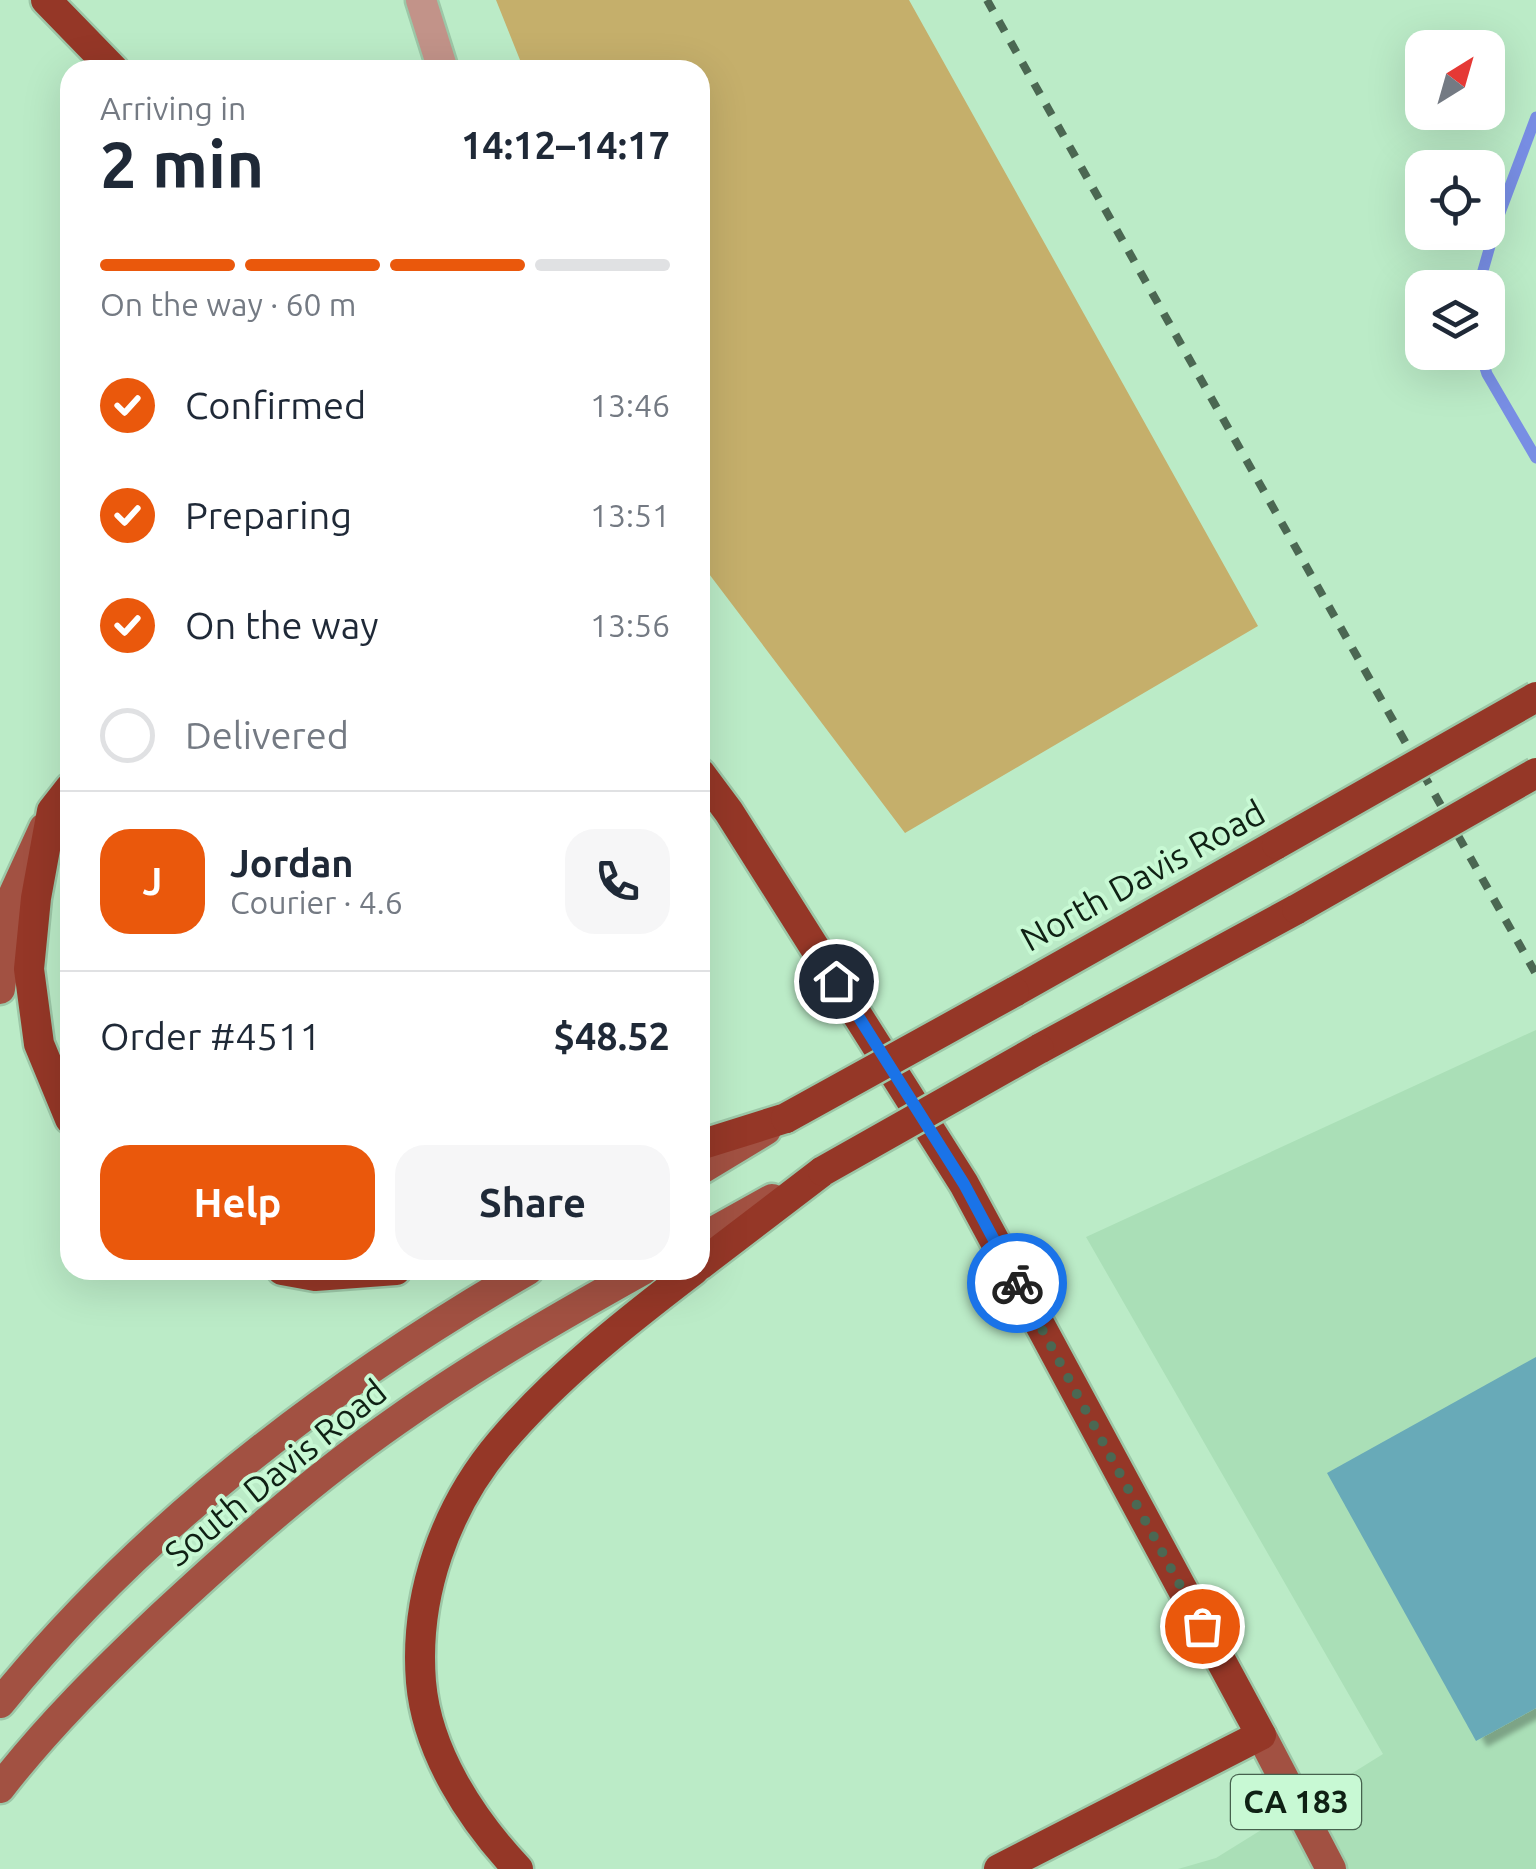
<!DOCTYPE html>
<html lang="en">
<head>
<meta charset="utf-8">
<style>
	:root { --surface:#fff; --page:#f6f6f7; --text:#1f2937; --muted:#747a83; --line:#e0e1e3; --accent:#ea580c }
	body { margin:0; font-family:Ubuntu,sans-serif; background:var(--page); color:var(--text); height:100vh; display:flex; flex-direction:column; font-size:38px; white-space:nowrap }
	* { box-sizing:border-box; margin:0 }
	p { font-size:32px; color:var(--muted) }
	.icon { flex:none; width:55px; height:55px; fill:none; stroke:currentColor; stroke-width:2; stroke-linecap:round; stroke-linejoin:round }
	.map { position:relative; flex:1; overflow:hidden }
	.details { position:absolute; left:60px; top:60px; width:650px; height:1220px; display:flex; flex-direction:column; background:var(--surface); border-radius:30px; box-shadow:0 10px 40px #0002 }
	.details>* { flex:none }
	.needle { width:65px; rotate:37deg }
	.buttons { position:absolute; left:1405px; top:30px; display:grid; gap:20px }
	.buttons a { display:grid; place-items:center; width:100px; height:100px; border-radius:20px; background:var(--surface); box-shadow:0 10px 40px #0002; font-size:50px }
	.pin { position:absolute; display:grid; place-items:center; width:85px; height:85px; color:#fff; margin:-42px; border:5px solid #fff; border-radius:50%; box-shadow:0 2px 10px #0007 }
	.courier { position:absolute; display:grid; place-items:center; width:100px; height:100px; margin:-50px; border:8px solid #1a73e8; border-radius:50%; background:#fff; color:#222; box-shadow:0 2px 12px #0007 }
	.headline em { font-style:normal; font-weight:700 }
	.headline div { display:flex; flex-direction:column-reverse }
	.headline { display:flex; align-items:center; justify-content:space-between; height:170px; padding:0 40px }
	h1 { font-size:65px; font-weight:700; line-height:75px }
	.bar { display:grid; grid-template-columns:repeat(4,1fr); gap:15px 10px; align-content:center; height:120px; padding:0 40px }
	.bar i { height:12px; border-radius:8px; background:var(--line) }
	.bar .selected { background:var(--accent) }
	.bar p { grid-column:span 4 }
	.line { display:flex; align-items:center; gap:25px; padding:0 40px; border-top:2px solid var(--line) }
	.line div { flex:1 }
	.round { display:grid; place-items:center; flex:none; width:105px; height:105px; border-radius:30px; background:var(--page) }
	ol { padding:0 40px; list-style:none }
	li { display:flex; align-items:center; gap:30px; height:110px }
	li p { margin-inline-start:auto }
	li .icon { padding:10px; border-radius:50%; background:var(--accent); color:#fff; stroke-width:4 }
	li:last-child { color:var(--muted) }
	li i { width:55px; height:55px; border:5px solid var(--line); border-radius:50% }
	.action { display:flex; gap:20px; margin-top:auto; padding:20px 40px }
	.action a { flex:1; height:115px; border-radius:30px; background:var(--accent); color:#fff; font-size:40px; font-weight:700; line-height:115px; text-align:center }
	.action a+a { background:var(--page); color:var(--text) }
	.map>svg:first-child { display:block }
	.built { fill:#aadfb7 }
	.green { fill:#c5af6b }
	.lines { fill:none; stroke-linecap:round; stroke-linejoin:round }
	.stream { stroke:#788ee4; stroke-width:11 }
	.building { fill:#68aab8; filter:url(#shadow) }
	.minor-casing { stroke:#9cc7a7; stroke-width:35 }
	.major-casing { stroke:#9cc7a7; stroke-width:35 }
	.highway-casing { stroke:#9cc7a7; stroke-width:35 }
	.minor { stroke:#c29389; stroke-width:30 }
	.major { stroke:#a25142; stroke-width:30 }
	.highway { stroke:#953727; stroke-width:30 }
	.rail { stroke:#4b6752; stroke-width:8; stroke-dasharray:12 12; stroke-linecap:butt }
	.highway-bridge-casing { stroke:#9cc7a7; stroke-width:35; stroke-linecap:butt }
	.highway-bridge { stroke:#953727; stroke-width:30 }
	.done { stroke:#4b6853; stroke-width:10; stroke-dasharray:0 18 }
	.route { stroke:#1a73e8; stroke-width:12 }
	.labels { text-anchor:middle; stroke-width:8; stroke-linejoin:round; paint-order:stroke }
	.shield { fill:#c8f9d4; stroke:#46624e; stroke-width:2.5 }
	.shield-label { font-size:32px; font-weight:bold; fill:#0f2114 }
	.street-label { font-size:35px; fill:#0f2114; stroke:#c8f9d4 }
</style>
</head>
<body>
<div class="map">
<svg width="1536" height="1869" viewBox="0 0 1536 1869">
	<defs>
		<filter id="shadow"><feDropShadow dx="11" dy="6" stdDeviation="2.5" flood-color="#0004"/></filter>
	</defs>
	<rect width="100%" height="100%" fill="#bbebc7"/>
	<path class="built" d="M 1536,1030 L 1536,1869 L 1178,1869 L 1216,1858 L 1383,1754 L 1086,1237 Z"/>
	<path class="green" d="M 496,0 L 909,0 L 1258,626 L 905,833 L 700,562 L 700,70 L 524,70 Z"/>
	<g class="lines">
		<g class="stream">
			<path d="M 1478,288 L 1498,218 L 1536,117"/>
			<path d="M 1480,352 L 1487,374 L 1536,458"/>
		</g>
	</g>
	<path class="building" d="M 1536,1357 L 1536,1708 L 1476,1741 L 1327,1473 Z"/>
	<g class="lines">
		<g class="minor-casing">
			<path id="minor" d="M 421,0 L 443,70"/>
		</g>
		<g class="major-casing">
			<g id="major">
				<path d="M 0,989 L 11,900 L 44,828"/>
				<path d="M 700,1170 L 766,1130"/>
				<path d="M 700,1239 L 772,1199"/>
				<path d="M 0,1703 C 144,1525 331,1384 528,1270"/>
				<path d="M 1261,1735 L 1331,1869"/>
				<path d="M 0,1788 C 48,1726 105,1670 162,1616 C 236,1547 313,1479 396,1421 C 475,1365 559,1317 643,1270"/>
			</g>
		</g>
		<g class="highway-casing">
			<g id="highway">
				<path d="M 46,0 L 114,70"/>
				<path d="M 700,773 L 729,812 L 964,1184 L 1261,1735 L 999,1869"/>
				<path d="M 70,788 L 52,811 L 36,898 L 29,969 L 39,1044 L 70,1119"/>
				<path d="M 1014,992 L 1277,844"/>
				<path d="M 1039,1049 L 1297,909"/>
				<path d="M 700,1145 L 786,1118"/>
				<path d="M 700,1265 L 823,1171"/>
				<path d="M 282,1270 L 315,1276 L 396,1270"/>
				<path d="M 518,1869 C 471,1819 427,1752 421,1682 C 414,1596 445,1508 501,1442 C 556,1377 626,1322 694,1270"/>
			</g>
		</g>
		<use href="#minor" class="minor"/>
		<use href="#major" class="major"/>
		<use href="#highway" class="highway"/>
		<path class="rail" d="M 987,0 L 1536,974"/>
		<g class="highway-bridge-casing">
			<g id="highway-bridge">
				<path d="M 1277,844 L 1536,697"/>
				<path d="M 1297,909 L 1536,773"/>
				<path d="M 786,1118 L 1014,992"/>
				<path d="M 823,1171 L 1039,1049"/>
			</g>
		</g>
		<use href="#highway-bridge" class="highway-bridge"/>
	</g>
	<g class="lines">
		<path class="done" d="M 1017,1283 L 1202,1626"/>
		<path class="route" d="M 836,981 L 964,1184 L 1017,1283"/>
	</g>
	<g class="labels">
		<rect class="shield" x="1231" y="1775" width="130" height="54" rx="8"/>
		<g class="shield-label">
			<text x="1296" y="1813">CA 183</text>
		</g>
		<g class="street-label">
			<text transform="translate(1143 876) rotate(-29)" y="12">North Davis Road</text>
			<text transform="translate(276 1473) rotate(-39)" y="12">South Davis Road</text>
		</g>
	</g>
</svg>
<div class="buttons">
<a><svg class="needle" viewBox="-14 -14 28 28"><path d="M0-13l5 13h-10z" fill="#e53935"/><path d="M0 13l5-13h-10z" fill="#747a83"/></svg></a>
<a><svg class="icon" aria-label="locate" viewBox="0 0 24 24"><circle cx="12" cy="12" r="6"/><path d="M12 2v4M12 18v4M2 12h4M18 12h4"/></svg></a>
<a><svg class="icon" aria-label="layers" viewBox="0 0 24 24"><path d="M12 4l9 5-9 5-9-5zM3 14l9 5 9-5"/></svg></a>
</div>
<div class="pin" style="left:1202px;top:1626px;background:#ea580c"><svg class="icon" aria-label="bag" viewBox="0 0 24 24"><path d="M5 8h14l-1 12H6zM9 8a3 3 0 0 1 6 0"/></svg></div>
<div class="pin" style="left:836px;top:981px;background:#1f2937"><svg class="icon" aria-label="home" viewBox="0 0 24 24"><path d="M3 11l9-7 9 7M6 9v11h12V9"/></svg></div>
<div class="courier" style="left:1017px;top:1283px"><svg class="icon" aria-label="bike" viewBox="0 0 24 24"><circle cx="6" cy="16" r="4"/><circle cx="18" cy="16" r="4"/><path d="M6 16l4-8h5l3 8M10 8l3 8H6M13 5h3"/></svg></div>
<section class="details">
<div class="headline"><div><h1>2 min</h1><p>Arriving in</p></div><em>14:12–14:17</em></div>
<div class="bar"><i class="selected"></i><i class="selected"></i><i class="selected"></i><i></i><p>On the way · 60 m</p></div>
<ol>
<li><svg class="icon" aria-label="check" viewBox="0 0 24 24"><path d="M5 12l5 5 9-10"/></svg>Confirmed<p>13:46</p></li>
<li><svg class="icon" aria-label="check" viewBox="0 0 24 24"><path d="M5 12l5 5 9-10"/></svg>Preparing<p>13:51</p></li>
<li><svg class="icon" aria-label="check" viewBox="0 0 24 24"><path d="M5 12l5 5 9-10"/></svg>On the way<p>13:56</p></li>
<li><i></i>Delivered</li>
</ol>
<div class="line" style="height:180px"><b class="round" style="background:var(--accent);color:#fff">J</b><div><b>Jordan</b><p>Courier · 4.6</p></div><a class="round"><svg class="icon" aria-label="phone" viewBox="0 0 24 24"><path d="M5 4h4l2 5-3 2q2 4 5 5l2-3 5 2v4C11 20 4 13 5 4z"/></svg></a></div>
<div class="line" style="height:130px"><div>Order #4511</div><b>$48.52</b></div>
<div class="action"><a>Help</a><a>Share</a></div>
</section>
</div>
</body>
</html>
